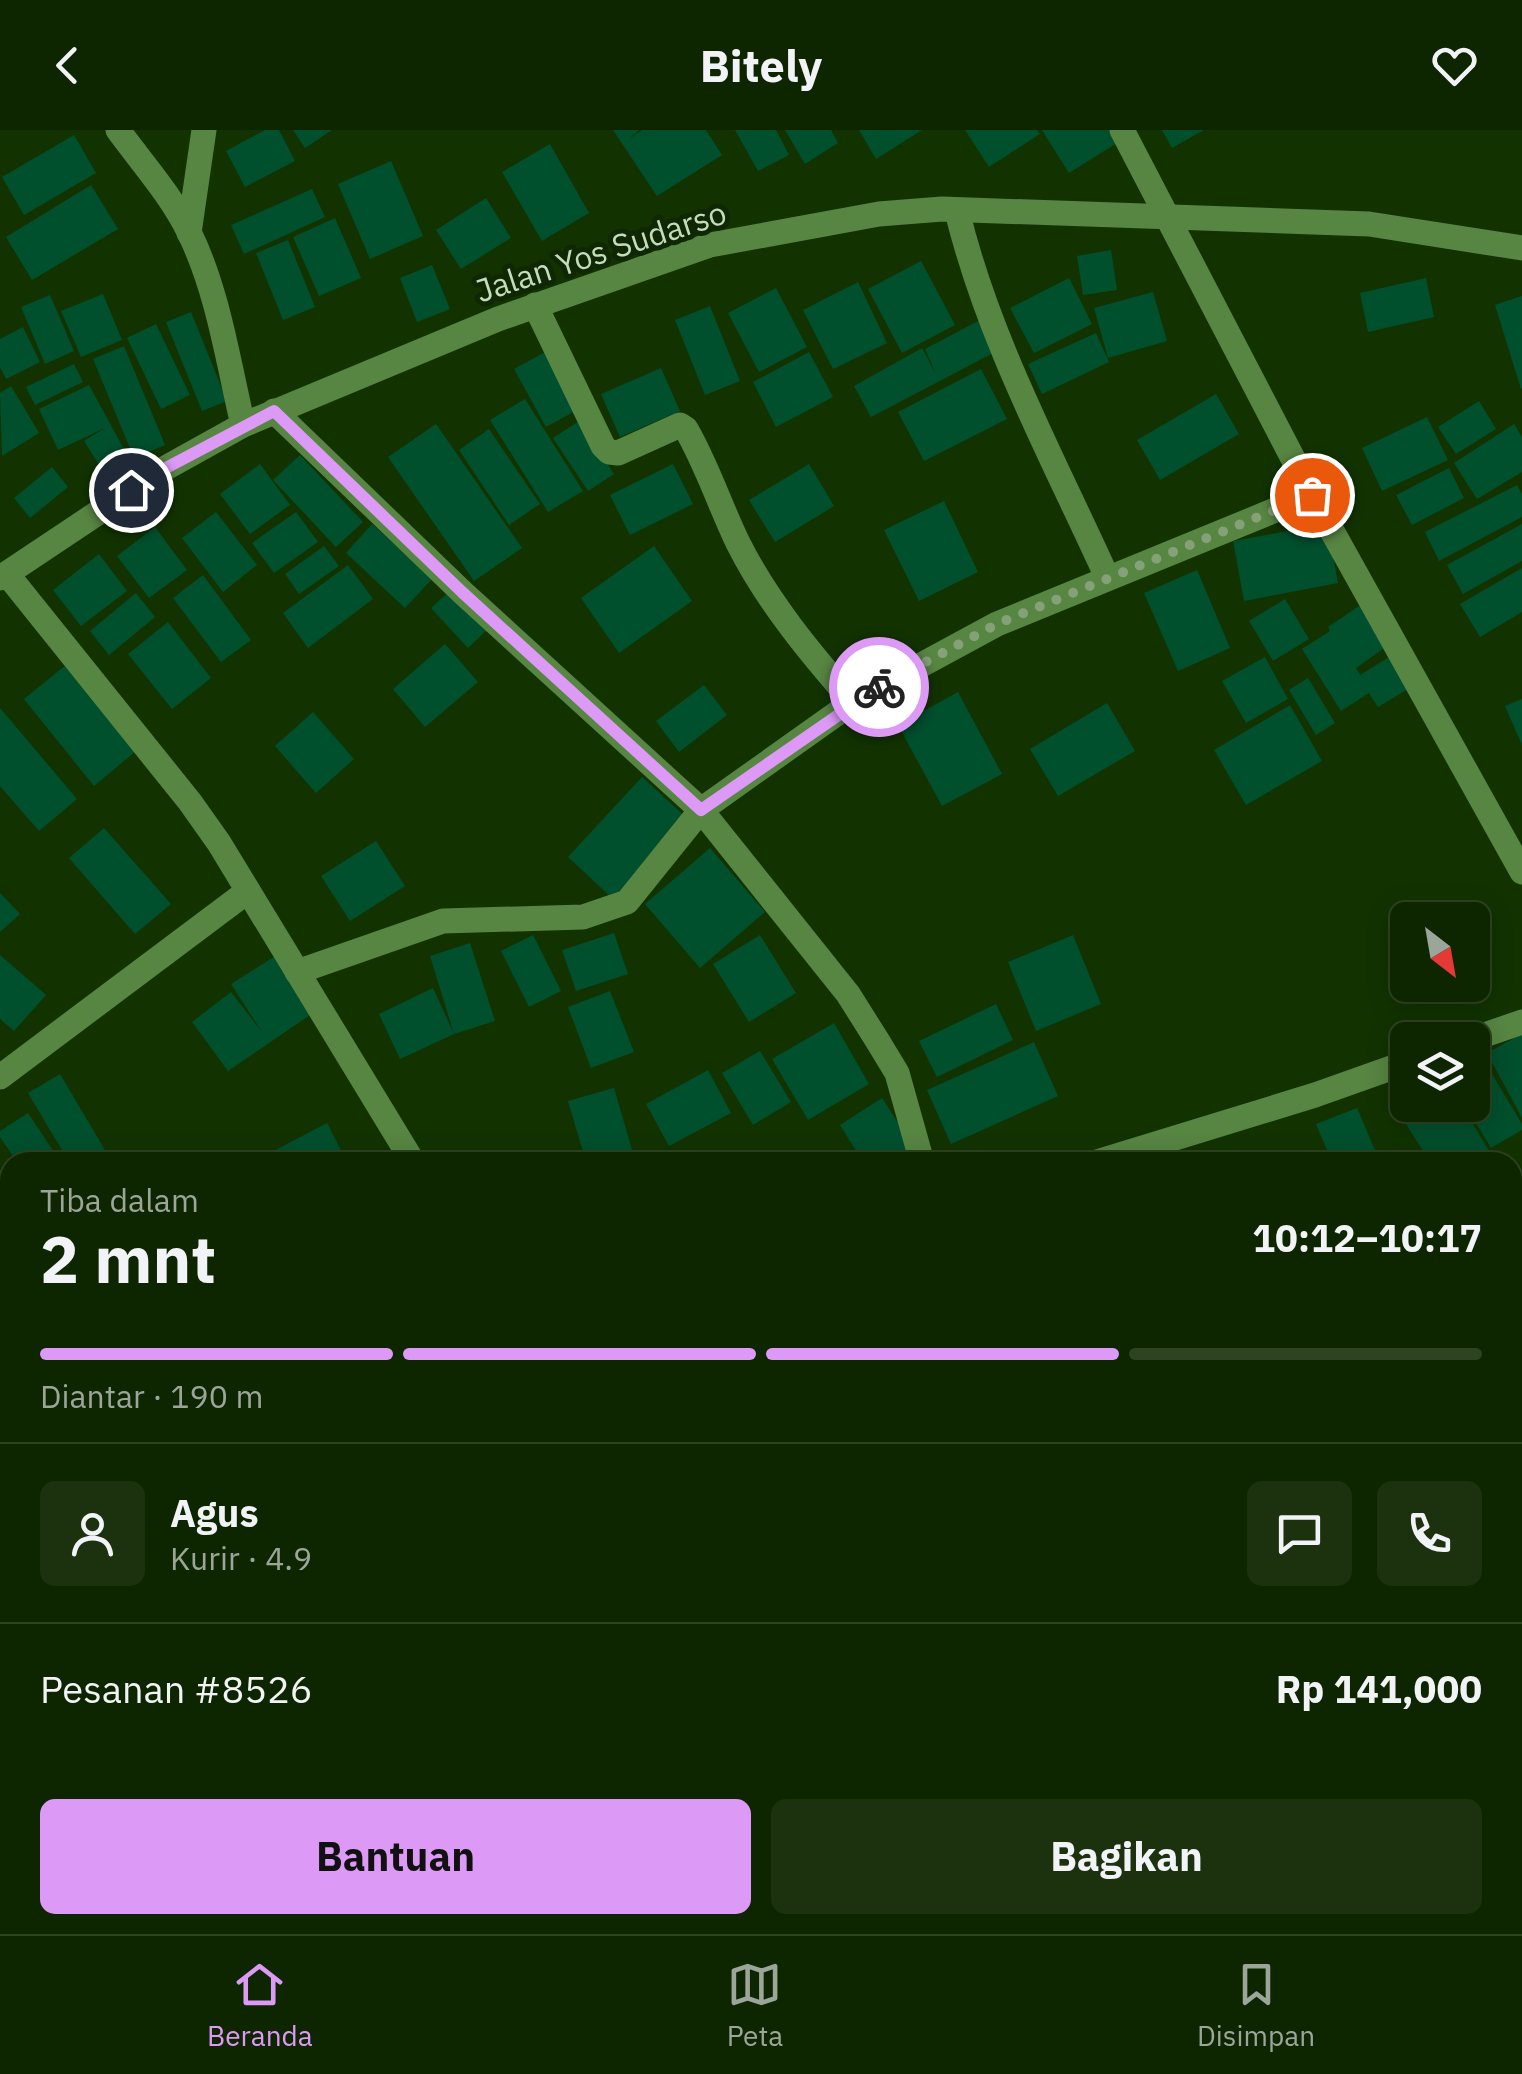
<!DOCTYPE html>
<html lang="id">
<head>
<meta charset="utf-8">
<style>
	:root { --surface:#0e2600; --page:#1c320f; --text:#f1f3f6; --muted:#9ba599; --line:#2e4322; --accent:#dc99f5 }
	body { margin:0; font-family:"IBM Plex Sans",sans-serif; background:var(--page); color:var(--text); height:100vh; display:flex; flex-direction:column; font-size:38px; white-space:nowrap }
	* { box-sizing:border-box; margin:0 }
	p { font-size:32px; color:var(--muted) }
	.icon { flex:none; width:55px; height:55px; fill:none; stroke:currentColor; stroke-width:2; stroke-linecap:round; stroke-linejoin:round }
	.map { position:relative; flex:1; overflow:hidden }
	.side { position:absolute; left:0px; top:1022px; width:1522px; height:782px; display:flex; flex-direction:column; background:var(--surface); border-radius:30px 30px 0 0; box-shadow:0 5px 25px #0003,0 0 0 2px var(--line) }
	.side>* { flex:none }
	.needle { width:65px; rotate:149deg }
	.controls { position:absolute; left:1390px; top:772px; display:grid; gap:20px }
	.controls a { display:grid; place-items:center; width:100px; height:100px; border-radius:15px; background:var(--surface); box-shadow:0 5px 25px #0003,0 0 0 2px var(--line); font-size:50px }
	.pin { position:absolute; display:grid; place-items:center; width:85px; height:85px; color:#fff; margin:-42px; border:5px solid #fff; border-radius:50%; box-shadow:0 2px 10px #0007 }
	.courier { position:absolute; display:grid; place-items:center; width:100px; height:100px; margin:-50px; border:8px solid #dc99f5; border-radius:50%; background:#fff; color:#222; box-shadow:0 2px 12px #0007 }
	.headline em { font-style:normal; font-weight:700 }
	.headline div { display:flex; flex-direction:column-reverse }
	.headline { display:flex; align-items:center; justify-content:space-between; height:170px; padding:0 40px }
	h1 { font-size:65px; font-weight:700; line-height:75px }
	.bar { display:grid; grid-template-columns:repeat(4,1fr); gap:15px 10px; align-content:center; height:120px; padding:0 40px }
	.bar i { height:12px; border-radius:8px; background:var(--line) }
	.bar .on { background:var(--accent) }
	.bar p { grid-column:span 4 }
	.line { display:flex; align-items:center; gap:25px; padding:0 40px; border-top:2px solid var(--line) }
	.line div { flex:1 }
	.round { display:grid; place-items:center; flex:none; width:105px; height:105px; border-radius:15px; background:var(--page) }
	.cta { display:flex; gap:20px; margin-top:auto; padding:20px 40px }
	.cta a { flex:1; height:115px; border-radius:15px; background:var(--accent); color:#111; font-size:40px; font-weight:700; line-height:115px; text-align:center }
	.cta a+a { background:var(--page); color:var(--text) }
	header { display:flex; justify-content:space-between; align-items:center; height:130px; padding:0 40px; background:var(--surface); font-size:45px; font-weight:700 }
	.dock { display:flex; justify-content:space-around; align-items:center; height:140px; border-top:2px solid var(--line); background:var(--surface); font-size:28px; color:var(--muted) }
	.dock a { display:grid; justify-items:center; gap:5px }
	.dock .on { color:var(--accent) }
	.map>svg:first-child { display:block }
	.building { fill:#004f2d }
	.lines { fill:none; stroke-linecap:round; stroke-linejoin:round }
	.minor { stroke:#578542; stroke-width:25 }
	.tertiary { stroke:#578542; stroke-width:25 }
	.secondary { stroke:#578542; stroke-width:25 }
	.done { stroke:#85a178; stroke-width:10; stroke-dasharray:0 18 }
	.route { stroke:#dc99f5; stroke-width:12 }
	.labels { text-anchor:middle; stroke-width:10; stroke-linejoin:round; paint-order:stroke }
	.street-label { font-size:32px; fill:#c3dcb9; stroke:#102704 }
</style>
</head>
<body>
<header><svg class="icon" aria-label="back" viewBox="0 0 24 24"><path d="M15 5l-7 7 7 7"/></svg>Bitely<svg class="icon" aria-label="heart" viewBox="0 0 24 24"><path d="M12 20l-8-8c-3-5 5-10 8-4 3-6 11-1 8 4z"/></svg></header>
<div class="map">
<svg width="1522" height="1804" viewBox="0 0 1522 1804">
	<rect width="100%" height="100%" fill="#123300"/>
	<g class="building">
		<path d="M 265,0 L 279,0 L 295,31 L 245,57 L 226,21 Z"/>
		<path d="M 293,0 L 332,0 L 305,18 Z"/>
		<path d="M 613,0 L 639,0 L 629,9 L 642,0 L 706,0 L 722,25 L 657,66 Z"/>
		<path d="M 735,0 L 776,0 L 789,25 L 758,41 Z"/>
		<path d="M 785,0 L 831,0 L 838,13 L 805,34 Z"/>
		<path d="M 859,0 L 922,0 L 876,29 Z"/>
		<path d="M 965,0 L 1037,0 L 1040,4 L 989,37 Z"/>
		<path d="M 1042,0 L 1109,0 L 1117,13 L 1069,43 Z"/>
		<path d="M 1162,0 L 1204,0 L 1172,18 Z"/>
		<path d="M 74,5 L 96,43 L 24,85 L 2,47 Z"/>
		<path d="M 550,14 L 589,83 L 542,111 L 502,42 Z"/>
		<path d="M 391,31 L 423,106 L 370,129 L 338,54 Z"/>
		<path d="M 91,55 L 118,99 L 32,150 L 6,107 Z"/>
		<path d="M 312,59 L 325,87 L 244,124 L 231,95 Z"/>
		<path d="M 486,68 L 511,108 L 461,139 L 436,100 Z"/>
		<path d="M 335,88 L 361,148 L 319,166 L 293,107 Z"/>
		<path d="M 288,110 L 315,177 L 283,190 L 256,123 Z"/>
		<path d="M 1111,120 L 1117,160 L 1083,165 L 1077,126 Z"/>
		<path d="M 921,131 L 955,195 L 902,223 L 868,159 Z"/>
		<path d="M 432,135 L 450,179 L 417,192 L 400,148 Z"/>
		<path d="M 1069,148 L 1092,194 L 1034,223 L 1010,178 Z"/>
		<path d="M 1426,148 L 1434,187 L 1368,202 L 1360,163 Z"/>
		<path d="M 858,152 L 887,213 L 833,239 L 803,180 Z"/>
		<path d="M 776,158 L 807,217 L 759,242 L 728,183 Z"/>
		<path d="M 1153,162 L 1167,211 L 1108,228 L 1094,178 Z"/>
		<path d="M 103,164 L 122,210 L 81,227 L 61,181 Z"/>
		<path d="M 50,165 L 74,221 L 45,234 L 21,177 Z"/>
		<path d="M 1522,166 L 1522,258 L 1521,259 L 1495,175 Z"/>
		<path d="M 710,176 L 740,251 L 705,265 L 675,190 Z"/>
		<path d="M 191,182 L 227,271 L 202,281 L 166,192 Z"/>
		<path d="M 980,190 L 997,221 L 871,287 L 854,256 L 922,218 L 936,244 L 925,219 Z"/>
		<path d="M 156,194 L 190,265 L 161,279 L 127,208 Z"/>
		<path d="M 23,197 L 40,232 L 6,249 L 0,237 L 0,209 Z"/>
		<path d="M 1096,203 L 1109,232 L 1042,264 L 1028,234 Z"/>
		<path d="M 124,216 L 165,315 L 134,328 L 93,229 Z"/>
		<path d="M 545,222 L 577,280 L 546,297 L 514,239 Z"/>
		<path d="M 809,222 L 833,267 L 776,297 L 753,252 Z"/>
		<path d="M 74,234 L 83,252 L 35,275 L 26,257 Z"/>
		<path d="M 661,238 L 680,281 L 620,307 L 601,264 Z"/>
		<path d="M 981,239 L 1007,289 L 924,331 L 898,282 Z"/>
		<path d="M 89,255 L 132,334 L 108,349 L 84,311 L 105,298 L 58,320 L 39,279 Z"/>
		<path d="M 11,256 L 39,303 L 2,326 L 0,263 Z"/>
		<path d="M 1216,264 L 1239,304 L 1160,350 L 1137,310 Z"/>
		<path d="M 525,269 L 583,361 L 548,382 L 490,290 Z"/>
		<path d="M 1479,271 L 1496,299 L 1456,324 L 1438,297 Z"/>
		<path d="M 1427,287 L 1448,330 L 1382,361 L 1362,318 Z"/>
		<path d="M 579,291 L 614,344 L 588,361 L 553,308 Z"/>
		<path d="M 436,294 L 522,418 L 474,451 L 388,327 Z"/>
		<path d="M 1514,294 L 1522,307 L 1522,342 L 1477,369 L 1454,333 Z"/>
		<path d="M 489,299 L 540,374 L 509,395 L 459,320 Z"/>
		<path d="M 300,325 L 363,392 L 336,417 L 273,350 Z"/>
		<path d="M 260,334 L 290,375 L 250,404 L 220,364 Z"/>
		<path d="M 673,334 L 693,374 L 630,405 L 610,365 Z"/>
		<path d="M 809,334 L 834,376 L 775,412 L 749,370 Z"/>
		<path d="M 52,337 L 68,357 L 30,388 L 14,368 Z"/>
		<path d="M 1449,338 L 1464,368 L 1412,395 L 1396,365 Z"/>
		<path d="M 1517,355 L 1522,364 L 1522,387 L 1439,431 L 1425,402 Z"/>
		<path d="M 944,371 L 978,442 L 919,471 L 884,400 Z"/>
		<path d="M 216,382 L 257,435 L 223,462 L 182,408 Z"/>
		<path d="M 296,382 L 318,412 L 274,443 L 252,413 Z"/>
		<path d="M 372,394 L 432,449 L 405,478 L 346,423 Z"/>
		<path d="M 1327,394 L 1338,453 L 1244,471 L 1233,411 Z"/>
		<path d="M 1522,394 L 1522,431 L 1463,464 L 1447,435 Z"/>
		<path d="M 155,397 L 187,440 L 149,468 L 117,426 Z"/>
		<path d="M 324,416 L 339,436 L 299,464 L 285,444 Z"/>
		<path d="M 654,416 L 692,471 L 619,523 L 581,468 Z"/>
		<path d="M 99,424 L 127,461 L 81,496 L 53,460 Z"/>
		<path d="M 348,435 L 373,469 L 308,518 L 283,483 Z"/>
		<path d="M 1522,438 L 1522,482 L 1480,507 L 1460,474 Z"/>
		<path d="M 1197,440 L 1230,518 L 1178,541 L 1144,463 Z"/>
		<path d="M 203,445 L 251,510 L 221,532 L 173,468 Z"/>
		<path d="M 453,458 L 490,497 L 468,518 L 431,478 Z"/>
		<path d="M 136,463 L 155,487 L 109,525 L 90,501 Z"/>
		<path d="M 1285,469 L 1309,509 L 1273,531 L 1249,491 Z"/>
		<path d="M 1362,474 L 1390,514 L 1356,538 L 1360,545 L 1394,524 L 1413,556 L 1378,577 L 1369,563 L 1341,581 L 1302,519 L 1330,501 L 1328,497 Z"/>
		<path d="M 168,492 L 211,548 L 172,579 L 128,524 Z"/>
		<path d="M 445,514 L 478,552 L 425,597 L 393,559 Z"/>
		<path d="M 1265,527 L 1288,569 L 1246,593 L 1222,551 Z"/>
		<path d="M 66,535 L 136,621 L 94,656 L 24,569 Z"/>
		<path d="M 1308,548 L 1335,593 L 1316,605 L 1289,560 Z"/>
		<path d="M 704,555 L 727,585 L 679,622 L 656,591 Z"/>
		<path d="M 958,562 L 1002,644 L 942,676 L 898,595 Z"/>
		<path d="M 1522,569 L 1522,615 L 1505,576 Z"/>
		<path d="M 1107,573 L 1135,621 L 1058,666 L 1030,619 Z"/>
		<path d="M 1290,575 L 1322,631 L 1246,675 L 1214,620 Z"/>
		<path d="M 0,578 L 77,669 L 39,701 L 0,656 Z"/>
		<path d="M 313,582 L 354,629 L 316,663 L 275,616 Z"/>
		<path d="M 642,647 L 688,689 L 613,769 L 568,727 Z"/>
		<path d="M 104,698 L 171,774 L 135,804 L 69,728 Z"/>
		<path d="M 376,711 L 405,756 L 350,791 L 321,746 Z"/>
		<path d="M 710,718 L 765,782 L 700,838 L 645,774 Z"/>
		<path d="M 0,763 L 20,784 L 0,802 Z"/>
		<path d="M 614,803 L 628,844 L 576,861 L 562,820 Z"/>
		<path d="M 533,805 L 561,861 L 529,877 L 501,821 Z"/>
		<path d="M 760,805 L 796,863 L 749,892 L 713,834 Z"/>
		<path d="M 1073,805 L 1101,874 L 1036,901 L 1008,832 Z"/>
		<path d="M 470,813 L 495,891 L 454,904 L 430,826 Z"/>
		<path d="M 280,823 L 316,881 L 228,941 L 192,892 L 231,862 L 262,902 L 231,854 Z"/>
		<path d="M 0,825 L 46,865 L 14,901 L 0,889 Z"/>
		<path d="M 433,858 L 454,904 L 400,929 L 379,884 Z"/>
		<path d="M 610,861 L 634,922 L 591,938 L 568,877 Z"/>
		<path d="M 996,874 L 1013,910 L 937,947 L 919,911 Z"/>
		<path d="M 834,893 L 869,954 L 808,990 L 772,929 Z"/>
		<path d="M 1522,904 L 1522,988 L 1487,923 Z"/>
		<path d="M 1034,912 L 1058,966 L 951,1014 L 927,960 Z"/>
		<path d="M 760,921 L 791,972 L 753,995 L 722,943 Z"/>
		<path d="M 1483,929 L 1522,994 L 1522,1000 L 1491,1018 L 1465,975 L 1472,975 L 1472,936 Z"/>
		<path d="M 708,940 L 731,983 L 669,1016 L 646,974 Z"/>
		<path d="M 60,944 L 112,1032 L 69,1032 L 28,963 Z"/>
		<path d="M 614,958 L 635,1030 L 586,1032 L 568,971 Z"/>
		<path d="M 882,968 L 920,1027 L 912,1032 L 863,1032 L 840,995 Z"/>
		<path d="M 1411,975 L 1461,975 L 1496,1032 L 1430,1032 L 1399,983 Z"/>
		<path d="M 1357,978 L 1380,1032 L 1332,1032 L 1316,994 Z"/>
		<path d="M 28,983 L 54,1022 L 38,1032 L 17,1032 L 0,1007 L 0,1001 Z"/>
		<path d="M 327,993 L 347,1032 L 269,1032 L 266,1025 Z"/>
		<path d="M 10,1251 L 10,1332 L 0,1338 L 0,1257 Z"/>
		<path d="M 10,1510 L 10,1578 L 0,1584 L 0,1516 Z"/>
		<path d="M 10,1619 L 10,1683 L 0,1689 L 0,1624 Z"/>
		<path d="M 10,1793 L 27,1795 L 32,1804 L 0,1804 L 0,1799 Z"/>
		<path d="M 79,1795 L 130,1795 L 134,1804 L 63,1804 Z"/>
		<path d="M 131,1795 L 180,1795 L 186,1804 L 137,1804 Z"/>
		<path d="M 338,1795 L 360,1795 L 365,1804 L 322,1804 Z"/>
	</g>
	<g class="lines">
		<g class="minor">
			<path d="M 1122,0 L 1312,365 L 1522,742"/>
			<path d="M 957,81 C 988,209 1053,328 1107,447"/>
			<path d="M 189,103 L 204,0"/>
			<path d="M 535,175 L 603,316 L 609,322 L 618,323 L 680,295 L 686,299 C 707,335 720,376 738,413 C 767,471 810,523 853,572"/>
			<path d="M 274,281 L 462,462 L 701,680 L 848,864 L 877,910 L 897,943 L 922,1032"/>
			<path d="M 7,444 L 190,672 L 219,713 L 413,1032"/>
			<path d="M 297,842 L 443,791 L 583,787 L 627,772 L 701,680 L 853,572 L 997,494 L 1312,365"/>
			<path d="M 1470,910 L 1522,892"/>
			<path d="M 0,947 L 248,761"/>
			<path d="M 1097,1032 L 1315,965 L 1408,932"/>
			<path d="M 0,1137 L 10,1130"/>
			<path d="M 0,1462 L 10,1481"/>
			<path d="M 0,1592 L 10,1587"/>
			<path d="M 183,1795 L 188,1804"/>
			<path d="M 217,1804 L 227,1795"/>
		</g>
		<path class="tertiary" d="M 118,0 C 142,33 171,65 189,102 C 218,161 228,231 243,295"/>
		<path class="secondary" d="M 0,448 L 162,340 L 243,295 L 498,189 L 710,115 L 879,84 L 942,79 L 1369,94 L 1522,118"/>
	</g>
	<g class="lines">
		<path class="done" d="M 879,557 L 997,494 L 1312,365"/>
		<path class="route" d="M 131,360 L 162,340 L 274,281 L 462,462 L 701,680 L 879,557"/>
	</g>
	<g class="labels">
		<g class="street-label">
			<text transform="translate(601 122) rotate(-18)" y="11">Jalan Yos Sudarso</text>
		</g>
	</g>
</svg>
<div class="controls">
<a><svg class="needle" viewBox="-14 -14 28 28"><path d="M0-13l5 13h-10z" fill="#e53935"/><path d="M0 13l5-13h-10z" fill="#9ba599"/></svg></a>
<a><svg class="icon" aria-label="layers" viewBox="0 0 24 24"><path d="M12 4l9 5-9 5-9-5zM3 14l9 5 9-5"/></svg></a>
</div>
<div class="pin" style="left:1312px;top:365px;background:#ea580c"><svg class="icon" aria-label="bag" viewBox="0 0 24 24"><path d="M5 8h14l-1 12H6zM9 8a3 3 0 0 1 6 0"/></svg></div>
<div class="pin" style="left:131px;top:360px;background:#1f2937"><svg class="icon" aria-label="home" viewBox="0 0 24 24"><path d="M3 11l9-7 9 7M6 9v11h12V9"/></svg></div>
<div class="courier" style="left:879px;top:557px"><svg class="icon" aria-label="bike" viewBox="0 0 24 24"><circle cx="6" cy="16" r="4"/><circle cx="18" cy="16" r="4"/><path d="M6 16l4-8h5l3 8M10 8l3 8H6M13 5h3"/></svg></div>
<section class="side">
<div class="headline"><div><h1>2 mnt</h1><p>Tiba dalam</p></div><em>10:12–10:17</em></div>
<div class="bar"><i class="on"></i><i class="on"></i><i class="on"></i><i></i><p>Diantar · 190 m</p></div>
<div class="line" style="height:180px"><a class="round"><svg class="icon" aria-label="person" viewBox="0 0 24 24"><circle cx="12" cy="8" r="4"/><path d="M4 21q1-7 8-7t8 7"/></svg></a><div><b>Agus</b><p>Kurir · 4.9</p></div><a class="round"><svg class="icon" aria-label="chat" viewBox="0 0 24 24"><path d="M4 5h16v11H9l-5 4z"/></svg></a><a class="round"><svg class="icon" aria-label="phone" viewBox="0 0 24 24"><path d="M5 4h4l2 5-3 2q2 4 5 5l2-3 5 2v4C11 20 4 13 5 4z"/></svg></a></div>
<div class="line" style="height:130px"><div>Pesanan #8526</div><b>Rp 141,000</b></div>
<div class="cta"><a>Bantuan</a><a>Bagikan</a></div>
</section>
</div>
<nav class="dock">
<a class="on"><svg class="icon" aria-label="home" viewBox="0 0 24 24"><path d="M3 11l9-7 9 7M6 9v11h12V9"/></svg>Beranda</a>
<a><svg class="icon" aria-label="map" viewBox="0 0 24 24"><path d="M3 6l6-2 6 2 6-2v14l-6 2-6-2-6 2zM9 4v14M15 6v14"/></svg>Peta</a>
<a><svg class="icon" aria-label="saved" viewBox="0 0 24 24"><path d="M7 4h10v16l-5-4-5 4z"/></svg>Disimpan</a>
</nav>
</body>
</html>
